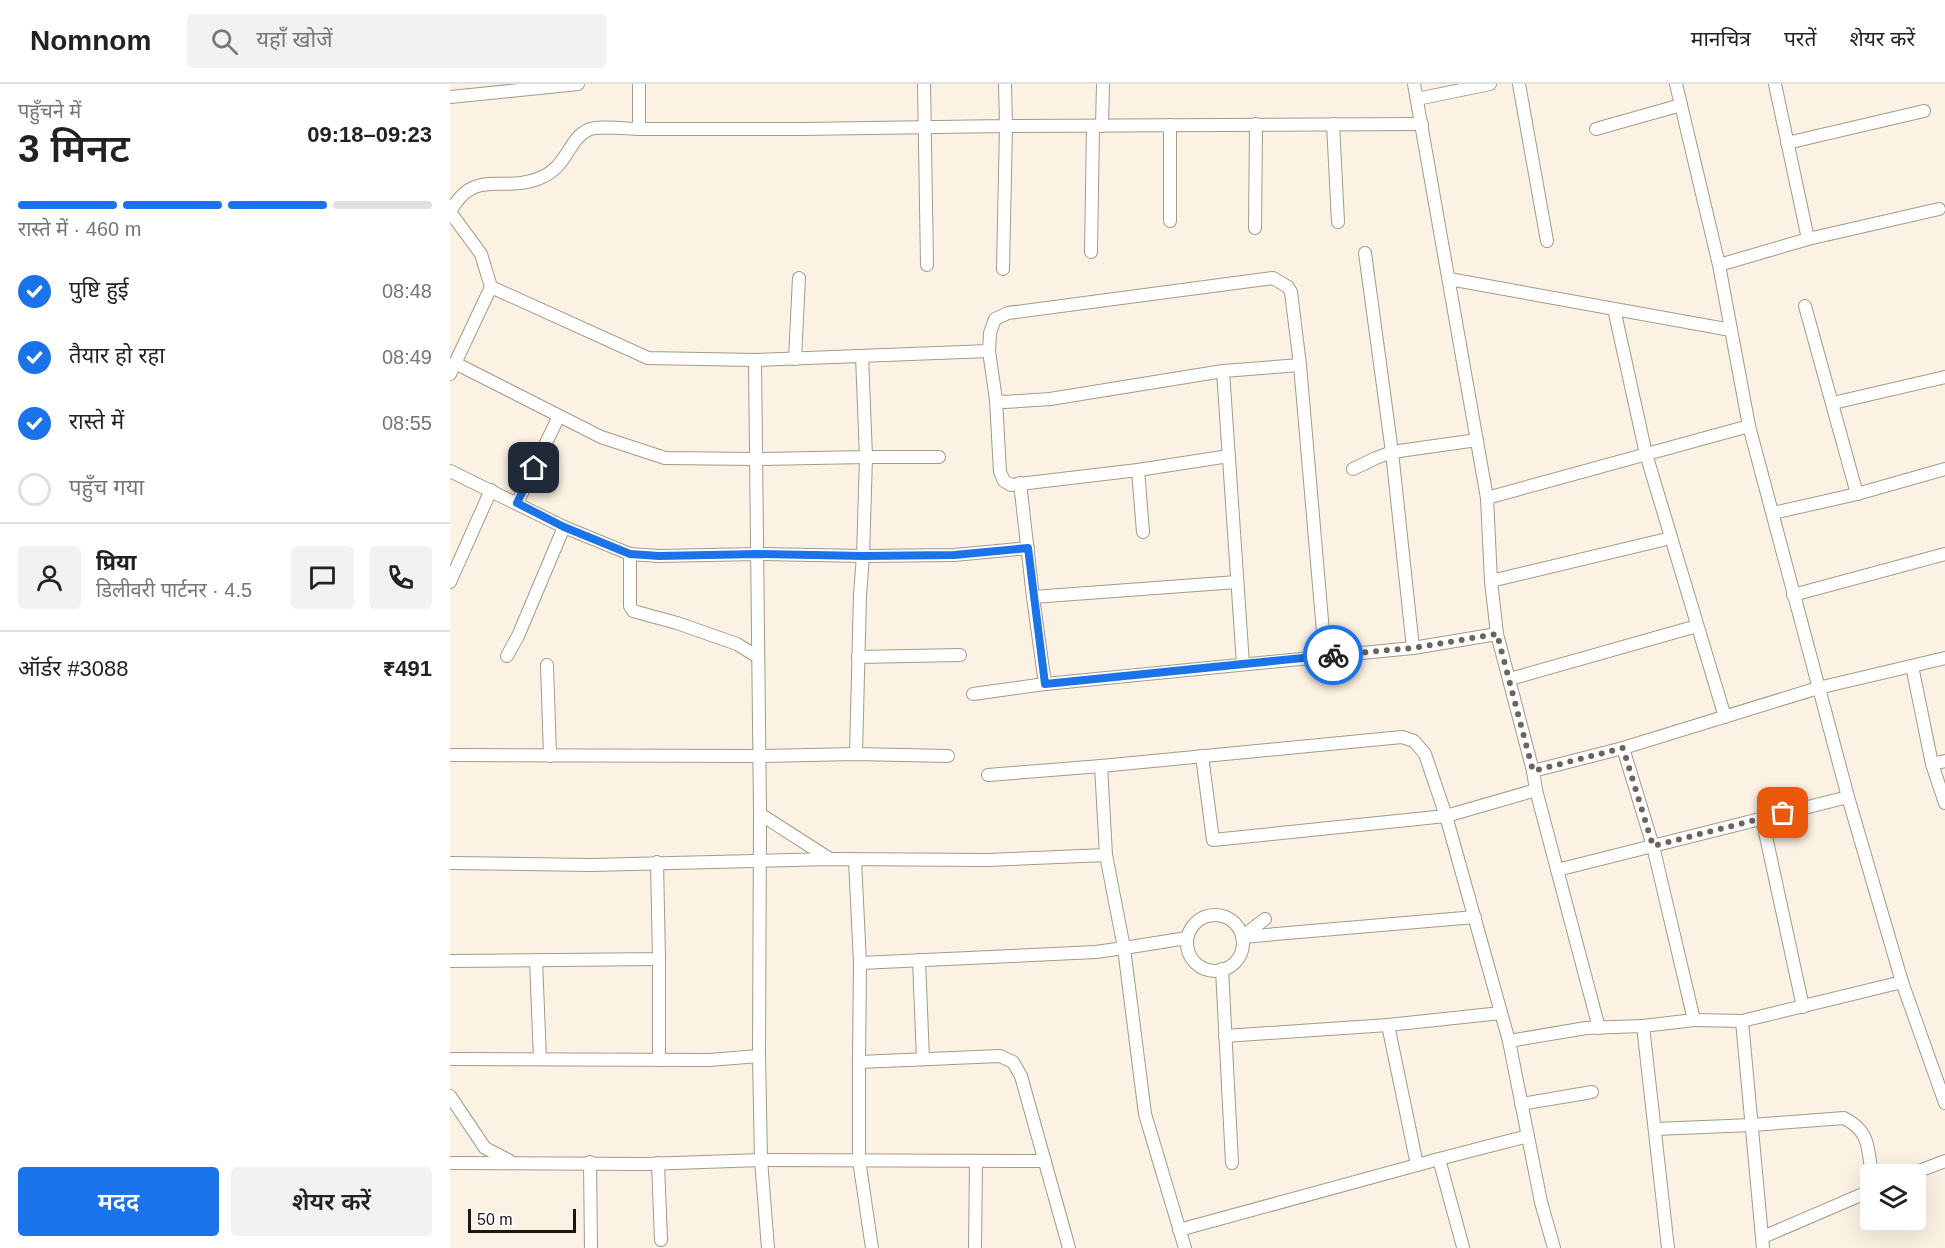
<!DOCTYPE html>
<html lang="hi">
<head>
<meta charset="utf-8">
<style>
	:root { --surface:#fff; --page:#f2f2f2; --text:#222; --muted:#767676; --line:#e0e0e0; --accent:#1a73e8 }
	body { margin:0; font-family:Helvetica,"Noto Sans Devanagari",sans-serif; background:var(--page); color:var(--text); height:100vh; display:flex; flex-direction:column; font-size:22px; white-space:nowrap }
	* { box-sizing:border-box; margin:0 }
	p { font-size:20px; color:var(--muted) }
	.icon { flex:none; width:33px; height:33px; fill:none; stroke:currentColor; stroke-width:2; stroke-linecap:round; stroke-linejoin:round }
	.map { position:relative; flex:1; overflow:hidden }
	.details { display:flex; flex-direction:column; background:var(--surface); width:450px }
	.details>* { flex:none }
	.tools { position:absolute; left:1410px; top:1080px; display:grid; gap:12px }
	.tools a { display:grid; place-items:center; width:66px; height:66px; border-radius:6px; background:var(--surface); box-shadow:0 6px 24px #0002; font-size:30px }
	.scale { position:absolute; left:18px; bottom:15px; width:108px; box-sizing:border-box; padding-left:6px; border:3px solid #1b1813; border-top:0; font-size:16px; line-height:21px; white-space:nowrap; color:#1b1813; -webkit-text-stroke:4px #fff; paint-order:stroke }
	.pin { position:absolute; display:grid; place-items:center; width:51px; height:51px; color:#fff; margin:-26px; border-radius:12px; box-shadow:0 3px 9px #0006 }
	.courier { position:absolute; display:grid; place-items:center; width:60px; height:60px; margin:-30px; border:4px solid #1a73e8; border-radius:50%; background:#fff; color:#222; box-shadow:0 2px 8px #0007 }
	.overview em { font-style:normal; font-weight:600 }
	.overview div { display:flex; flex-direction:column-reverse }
	.overview { display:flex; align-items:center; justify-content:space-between; height:102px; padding:0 18px }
	h1 { font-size:39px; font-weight:600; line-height:45px }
	.bar { display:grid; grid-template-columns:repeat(4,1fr); gap:9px 6px; align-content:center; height:72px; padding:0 18px }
	.bar i { height:8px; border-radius:4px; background:var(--line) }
	.bar .selected { background:var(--accent) }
	.bar p { grid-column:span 4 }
	.line { display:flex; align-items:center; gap:15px; padding:0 18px; border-top:2px solid var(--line) }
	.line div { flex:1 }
	.round { display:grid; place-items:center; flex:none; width:63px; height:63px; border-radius:6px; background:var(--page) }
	ol { padding:0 18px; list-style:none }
	li { display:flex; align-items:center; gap:18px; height:66px }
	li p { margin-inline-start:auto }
	li .icon { padding:6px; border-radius:50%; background:var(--accent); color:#fff; stroke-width:4 }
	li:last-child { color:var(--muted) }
	li i { width:33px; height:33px; border:3px solid var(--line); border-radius:50% }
	.action { display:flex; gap:12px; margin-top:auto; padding:12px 18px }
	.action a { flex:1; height:69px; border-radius:6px; background:var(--accent); color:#fff; font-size:24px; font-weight:600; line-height:69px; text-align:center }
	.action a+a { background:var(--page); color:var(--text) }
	header { display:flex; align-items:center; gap:36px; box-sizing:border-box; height:84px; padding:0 30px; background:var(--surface); border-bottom:2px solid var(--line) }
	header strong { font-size:28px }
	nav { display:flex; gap:33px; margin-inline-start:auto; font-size:21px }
	.search { width:420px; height:54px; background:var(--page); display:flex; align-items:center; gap:15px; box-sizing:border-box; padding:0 21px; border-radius:6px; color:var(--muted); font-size:22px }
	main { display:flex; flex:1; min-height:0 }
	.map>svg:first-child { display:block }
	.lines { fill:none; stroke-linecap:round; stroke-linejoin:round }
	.minor-casing { stroke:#a39a8c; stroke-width:14 }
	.minor { stroke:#fff; stroke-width:12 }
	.done { stroke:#6a645c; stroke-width:6; stroke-dasharray:0 10.8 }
	.route { stroke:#1a73e8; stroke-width:8 }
</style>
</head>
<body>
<header>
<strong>Nomnom</strong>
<div class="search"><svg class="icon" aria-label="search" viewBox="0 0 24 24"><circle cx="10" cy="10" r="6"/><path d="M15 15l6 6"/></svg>यहाँ खोजें</div>
<nav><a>मानचित्र</a><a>परतें</a><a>शेयर करें</a></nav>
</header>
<main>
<section class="details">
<div class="overview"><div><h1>3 मिनट</h1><p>पहुँचने में</p></div><em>09:18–09:23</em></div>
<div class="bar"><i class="selected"></i><i class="selected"></i><i class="selected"></i><i></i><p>रास्ते में · 460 m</p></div>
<ol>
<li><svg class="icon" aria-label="check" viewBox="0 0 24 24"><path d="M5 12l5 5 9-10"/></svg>पुष्टि हुई<p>08:48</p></li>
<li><svg class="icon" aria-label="check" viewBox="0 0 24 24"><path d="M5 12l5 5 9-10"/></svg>तैयार हो रहा<p>08:49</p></li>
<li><svg class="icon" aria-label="check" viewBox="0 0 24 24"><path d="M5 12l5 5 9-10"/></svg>रास्ते में<p>08:55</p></li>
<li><i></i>पहुँच गया</li>
</ol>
<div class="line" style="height:108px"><a class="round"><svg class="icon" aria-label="person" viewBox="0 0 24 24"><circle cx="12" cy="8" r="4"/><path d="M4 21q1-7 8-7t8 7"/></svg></a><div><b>प्रिया</b><p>डिलीवरी पार्टनर · 4.5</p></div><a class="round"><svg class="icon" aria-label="chat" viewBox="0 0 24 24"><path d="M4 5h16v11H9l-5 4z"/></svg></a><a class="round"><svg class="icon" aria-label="phone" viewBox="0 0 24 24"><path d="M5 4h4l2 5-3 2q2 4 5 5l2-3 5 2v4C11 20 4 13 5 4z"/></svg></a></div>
<div class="line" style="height:78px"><div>ऑर्डर #3088</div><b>₹491</b></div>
<div class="action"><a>मदद</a><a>शेयर करें</a></div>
</section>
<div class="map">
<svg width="1495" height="1164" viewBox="0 0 1495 1164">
	<rect width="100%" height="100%" fill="#fcf2e3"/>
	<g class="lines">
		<g class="minor-casing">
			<g id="minor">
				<path d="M 189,0 L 189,45 L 352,45 L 556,42 L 555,0"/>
				<path d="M 474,0 L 477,181"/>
				<path d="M 964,0 L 1037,414 L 1041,497 L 1047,550 L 1083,687"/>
				<path d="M 1069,0 L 1097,157"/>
				<path d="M 1226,0 L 1269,181"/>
				<path d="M 0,13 L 128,0"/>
				<path d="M 967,15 L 1040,0"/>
				<path d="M 883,40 L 888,138"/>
				<path d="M 652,42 L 653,0"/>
				<path d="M 1146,45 L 1231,21"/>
				<path d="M 1337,59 L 1474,27"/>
				<path d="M 0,128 C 25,82 53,110 90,94 C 118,83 118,55 138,46 C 148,41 177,45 189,45"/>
				<path d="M 0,128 L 31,170 L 41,203"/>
				<path d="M 720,137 L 720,41"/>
				<path d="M 805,144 L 806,40"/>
				<path d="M 1358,155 L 1489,125"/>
				<path d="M 641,168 L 643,42"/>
				<path d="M 915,169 L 942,368 L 963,564"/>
				<path d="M 553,185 L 556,42 L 972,40"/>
				<path d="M 999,195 L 1281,246"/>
				<path d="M 1355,222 L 1407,410"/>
				<path d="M 1164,225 L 1196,370 L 1275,633"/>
				<path d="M 539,267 L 546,316 L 555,318 L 600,315 L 773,287"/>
				<path d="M 345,275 L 349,194"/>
				<path d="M 305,276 L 310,730 L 309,972"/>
				<path d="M 5,279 L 151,353 L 215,374 L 306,375 L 416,373 L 412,272"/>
				<path d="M 0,290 L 41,203 L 198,274 L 305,276 L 539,267 L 540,249 L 545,235 L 558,229 L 823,194 L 838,203 L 841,208 L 850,281 L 875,571"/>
				<path d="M 546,316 L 550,388 L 554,397 L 561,401 L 688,386 L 779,372"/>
				<path d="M 1383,319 L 1495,293"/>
				<path d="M 489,373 L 416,373 L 413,472 L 504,471 L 578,464"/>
				<path d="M 903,385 L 926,374 L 942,368 L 1027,356"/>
				<path d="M 688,386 L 693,448"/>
				<path d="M 0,387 L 114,443 L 180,470 L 209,472 L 307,470 L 413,472 L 410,511 L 406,670"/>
				<path d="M 570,399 L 583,513 L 595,600 L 963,564 L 1047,550"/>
				<path d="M 1037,414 L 1299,342"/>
				<path d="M 67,419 L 109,332"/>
				<path d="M 1323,429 L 1407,410 L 1495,385"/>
				<path d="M 180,470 L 180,522 L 183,527 L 227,539 L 287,560 L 308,573"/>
				<path d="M 1041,497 L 1221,454"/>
				<path d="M 0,498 L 41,406"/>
				<path d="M 1343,511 L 1495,470"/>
				<path d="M 583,513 L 787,498"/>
				<path d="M 57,572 L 68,552 L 114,443"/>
				<path d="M 408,573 L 510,571"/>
				<path d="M 793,580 L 773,287 L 850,281"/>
				<path d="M 97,581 L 100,672"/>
				<path d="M 1462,582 L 1482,680"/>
				<path d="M 1060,595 L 1247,542"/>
				<path d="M 523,610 L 595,600"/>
				<path d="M 1173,664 L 1203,762 L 1244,936 L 1193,942 L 1218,1164"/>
				<path d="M 0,671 L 309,672 L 406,670 L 498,672"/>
				<path d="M 752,672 L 763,756 L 996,732 L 1059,957 L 1091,1118 L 1104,1164"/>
				<path d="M 1495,677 L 1482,680 L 1495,719"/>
				<path d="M 538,691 L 651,682"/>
				<path d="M 1086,706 L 1149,944"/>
				<path d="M 310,730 L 380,775"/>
				<path d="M 1312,734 L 1353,923"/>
				<path d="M 405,776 L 410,879"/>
				<path d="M 0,779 L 141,781 L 381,775 L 538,776 L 656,771"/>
				<path d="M 1107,786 L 1398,713"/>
				<circle cx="765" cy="859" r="28"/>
				<path d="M 793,852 L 815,835"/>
				<path d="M 792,853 L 1025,833"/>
				<path d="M 86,876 L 90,975"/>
				<path d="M 469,876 L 473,975"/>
				<path d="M 0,877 L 209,875 L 207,778"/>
				<path d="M 772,885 L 782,1079"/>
				<path d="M 1452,898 L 1495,1019"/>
				<path d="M 1244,936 L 1292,937 L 1452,898 L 1398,713 L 1299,342 L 1269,181 L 1358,155 L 1325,0"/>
				<path d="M 1292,937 L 1313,1164"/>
				<path d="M 775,952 L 938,941"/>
				<path d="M 1059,957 L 1136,944 L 1193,942"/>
				<path d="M 0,975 L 259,976 L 309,972 L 311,1076 L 318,1164"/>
				<path d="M 209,976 L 209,875"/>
				<path d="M 409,978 L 409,1076 L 422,1164"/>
				<path d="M 0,1012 L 35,1064 L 60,1077"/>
				<path d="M 1071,1020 L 1142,1008"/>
				<path d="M 1205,1045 L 1302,1041 L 1394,1034 C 1421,1048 1417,1064 1422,1090"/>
				<path d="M 989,1075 L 1078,1052"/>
				<path d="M 140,1078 L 141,1164"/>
				<path d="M 0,1079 L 196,1080 L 311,1076 L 595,1077"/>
				<path d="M 208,1079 L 211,1156"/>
				<path d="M 1461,1090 L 1495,1077"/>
				<path d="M 729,1146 L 967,1081"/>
				<path d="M 1313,1153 L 1420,1107"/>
				<path d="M 1013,1163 L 989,1075 L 967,1081 L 938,941 L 1051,929"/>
				<path d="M 525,1164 L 526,1077"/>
				<path d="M 619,1164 L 571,992 L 563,978 L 550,972 L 409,978 L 410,879 L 646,868 L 674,864 L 656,771 L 651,682 L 952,653 L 964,657 L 975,670 L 996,732 L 1086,706 L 1083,687 L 1173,664 L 1368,604 L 1495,574"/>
				<path d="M 735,1164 L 695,1030 L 674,864 L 737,854"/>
			</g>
		</g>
		<use href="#minor" class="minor"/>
	</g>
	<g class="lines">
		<path class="done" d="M 883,571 L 963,564 L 1047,550 L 1083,687 L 1173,664 L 1203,762 L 1333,729"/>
		<path class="route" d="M 84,384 L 67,419 L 114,443 L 180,470 L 209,472 L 307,470 L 413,472 L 504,471 L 578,464 L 595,600 L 883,571"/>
	</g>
</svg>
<div class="tools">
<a><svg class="icon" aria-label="layers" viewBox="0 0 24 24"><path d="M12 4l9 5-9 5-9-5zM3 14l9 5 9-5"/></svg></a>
</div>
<div class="scale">50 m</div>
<div class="pin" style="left:1333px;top:729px;background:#ea580c"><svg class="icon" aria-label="bag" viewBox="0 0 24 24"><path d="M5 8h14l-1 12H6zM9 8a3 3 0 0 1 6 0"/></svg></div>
<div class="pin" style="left:84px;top:384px;background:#1f2937"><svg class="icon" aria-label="home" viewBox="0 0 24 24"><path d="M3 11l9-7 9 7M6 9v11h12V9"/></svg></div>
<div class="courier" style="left:883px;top:571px"><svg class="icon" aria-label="bike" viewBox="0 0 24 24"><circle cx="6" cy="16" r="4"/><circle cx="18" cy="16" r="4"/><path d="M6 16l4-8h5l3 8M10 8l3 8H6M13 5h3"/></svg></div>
</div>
</main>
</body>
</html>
